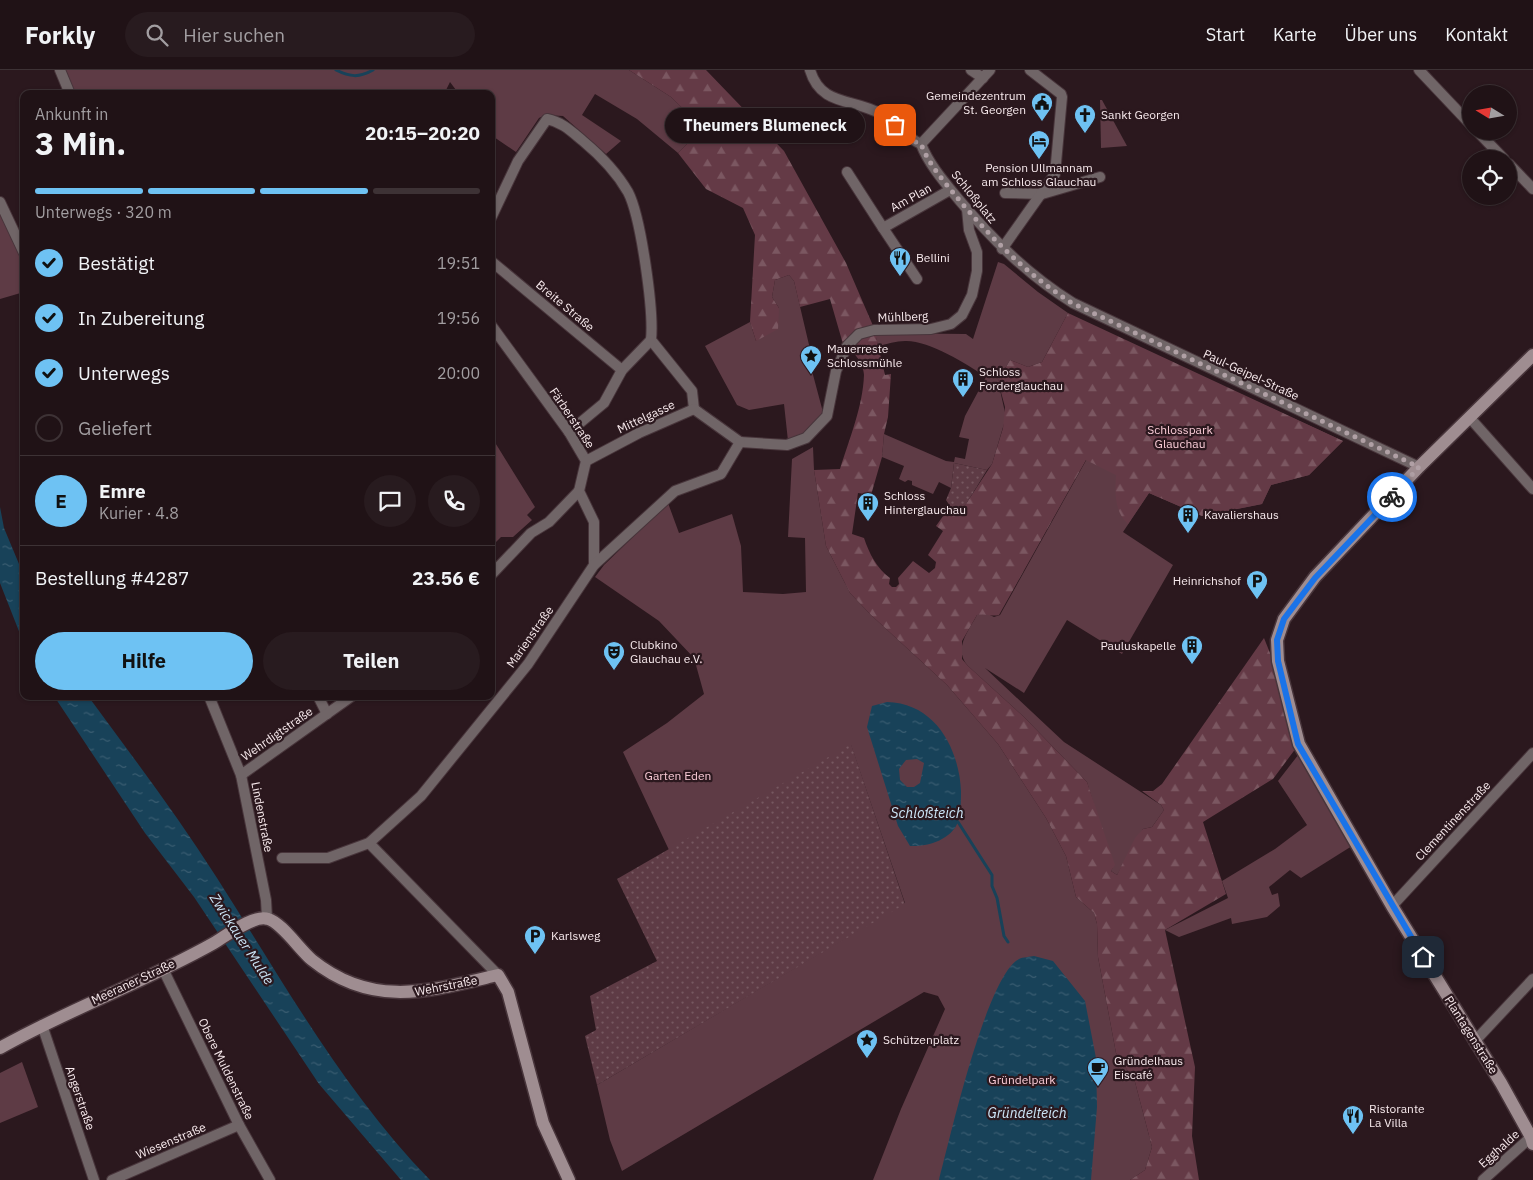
<!DOCTYPE html>
<html lang="de">
<head>
<meta charset="utf-8">
<style>
	:root { --surface:#201216; --page:#281b1f; --text:#f1f3f6; --muted:#a29ea1; --line:#3d3235; --accent:#6ec2f3 }
	body { margin:0; font-family:"IBM Plex Sans",sans-serif; background:var(--page); color:var(--text); height:100vh; display:flex; flex-direction:column; font-size:19px; white-space:nowrap }
	* { box-sizing:border-box; margin:0 }
	p { font-size:16px; color:var(--muted) }
	.icon { flex:none; width:28px; height:28px; fill:none; stroke:currentColor; stroke-width:2; stroke-linecap:round; stroke-linejoin:round }
	.map { position:relative; flex:1; overflow:hidden }
	.panel { position:absolute; left:20px; top:20px; width:475px; height:610px; display:flex; flex-direction:column; background:var(--surface); border-radius:10px; box-shadow:0 1px 4px #0004,0 0 0 1px var(--line) }
	.panel>* { flex:none }
	.needle { width:32px; rotate:281deg }
	.tools { position:absolute; left:1462px; top:15px; display:grid; gap:10px }
	.tools a { display:grid; place-items:center; width:55px; height:55px; border-radius:50%; background:var(--surface); box-shadow:0 1px 4px #0004,0 0 0 1px var(--line); font-size:25px }
	.pin { position:absolute; display:grid; place-items:center; width:42px; height:42px; color:#fff; margin:-21px; border-radius:10px; box-shadow:0 2px 8px #0006 }
	.courier { position:absolute; display:grid; place-items:center; width:50px; height:50px; margin:-25px; border:4px solid #1a73e8; border-radius:50%; background:#fff; color:#222; box-shadow:0 1px 6px #0007 }
	.bubble { position:absolute; height:35px; border-radius:18px; background:var(--surface); box-shadow:0 1px 4px #0004,0 0 0 1px var(--line); font-size:16px; font-weight:700; line-height:35px; text-align:center }
	.summary em { font-style:normal; font-weight:700 }
	.summary div { display:flex; flex-direction:column-reverse }
	.summary { display:flex; align-items:center; justify-content:space-between; height:85px; padding:0 15px }
	h1 { font-size:32px; font-weight:700; line-height:38px }
	.bar { display:grid; grid-template-columns:repeat(4,1fr); gap:8px 5px; align-content:center; height:60px; padding:0 15px }
	.bar i { height:6px; border-radius:4px; background:var(--line) }
	.bar .selected { background:var(--accent) }
	.bar p { grid-column:span 4 }
	.line { display:flex; align-items:center; gap:12px; padding:0 15px; border-top:1px solid var(--line) }
	.line div { flex:1 }
	.round { display:grid; place-items:center; flex:none; width:52px; height:52px; border-radius:26px; background:var(--page) }
	ol { padding:0 15px; list-style:none }
	li { display:flex; align-items:center; gap:15px; height:55px }
	li p { margin-inline-start:auto }
	li .icon { padding:5px; border-radius:50%; background:var(--accent); color:#111; stroke-width:4 }
	li:last-child { color:var(--muted) }
	li i { width:28px; height:28px; border:2px solid var(--line); border-radius:50% }
	.button { display:flex; gap:10px; margin-top:auto; padding:10px 15px }
	.button a { flex:1; height:58px; border-radius:30px; background:var(--accent); color:#111; font-size:20px; font-weight:700; line-height:58px; text-align:center }
	.button a+a { background:var(--page); color:var(--text) }
	header { display:flex; align-items:center; gap:30px; box-sizing:border-box; height:70px; padding:0 25px; background:var(--surface); border-bottom:1px solid var(--line) }
	header strong { font-size:24px }
	nav { display:flex; gap:28px; margin-inline-start:auto; font-size:18px }
	.search { width:350px; height:45px; background:var(--page); display:flex; align-items:center; gap:12px; box-sizing:border-box; padding:0 18px; border-radius:28px; color:var(--muted); font-size:19px }
	.map>svg:first-child { display:block }
	.green { fill:#5e3b45 }
	.forest { fill:url(#forest-firs) }
	.garden { fill:url(#garden-dots) }
	.water { fill:url(#water-ripples); fill-rule:evenodd }
	.lines { fill:none; stroke-linecap:round; stroke-linejoin:round }
	.stream { stroke:#184259; stroke-width:3 }
	.street-casing { stroke:#48353b; stroke-width:12 }
	.secondary-casing { stroke:#48353b; stroke-width:15 }
	.street { stroke:#706567; stroke-width:10 }
	.secondary { stroke:#9f8d91; stroke-width:12 }
	.done { stroke:#b0a0a5; stroke-width:5; stroke-dasharray:0 9 }
	.route { stroke:#1a73e8; stroke-width:6 }
	.labels { text-anchor:middle; stroke-width:4.5; stroke-linejoin:round; paint-order:stroke }
	.poi-label { font-size:12px; fill:#f8eaed; stroke:#2b181e; text-anchor:start }
	.street-label { font-size:12px; fill:#f8eaed; stroke:#2b181e }
	.park-label { font-size:12px; fill:#f9cbd6; stroke:#2b181e }
	.water-label { font-size:14px; font-style:italic; fill:#cce6f8; stroke:#2b181e }
</style>
</head>
<body>
<header>
<strong>Forkly</strong>
<div class="search"><svg class="icon" aria-label="search" viewBox="0 0 24 24"><circle cx="10" cy="10" r="6"/><path d="M15 15l6 6"/></svg>Hier suchen</div>
<nav><a>Start</a><a>Karte</a><a>Über uns</a><a>Kontakt</a></nav>
</header>
<div class="map">
<svg width="1533" height="1110" viewBox="0 0 1533 1110">
	<defs>
		<pattern id="forest-firs" width="22" height="20" patternUnits="userSpaceOnUse" patternTransform="scale(1.25)"><rect width="22" height="20" fill="#643a46"/><path d="M5 1l3.5 6h-7zM16 11l3.5 6h-7z" fill="#7b5761"/></pattern>
		<pattern id="garden-dots" width="8" height="8" patternUnits="userSpaceOnUse" patternTransform="scale(1.25)"><rect width="8" height="8" fill="#5e3b45"/><path d="M2 2h.1M6 6h.1" fill="none" stroke="#765860" stroke-width="1.8" stroke-linecap="round"/></pattern>
		<pattern id="water-ripples" width="26" height="14" patternUnits="userSpaceOnUse" patternTransform="scale(1.25)"><rect width="26" height="14" fill="#184259"/><path d="M2 4q2-2 4 0t4 0M15 11q2-2 4 0t4 0" fill="none" stroke="#3a5d71"/></pattern>
	</defs>
	<rect width="100%" height="100%" fill="#2b181e"/>
	<g class="green">
		<path d="M 60,0 L 629,0 L 671,27 L 703,58 L 678,83 L 637,49 L 595,24 L 582,45 L 621,71 L 606,84 L 563,46 L 545,45 L 539,48 L 516,82 L 491,65 L 491,24 L 459,24 L 450,12 L 444,24 L 70,24 Z"/>
		<path d="M 1100,30 L 1102,30 L 1127,76 L 1101,78 Z"/>
		<path d="M 0,132 L 24,183 L 24,222 L 0,229 Z"/>
		<path d="M 998,192 L 1004,194 L 1038,222 L 1068,243 L 1042,292 L 1028,297 L 1010,290 L 998,311 L 1006,347 L 992,394 L 987,400 L 954,393 L 951,418 L 939,412 L 933,424 L 912,415 L 912,411 L 908,410 L 905,412 L 899,409 L 904,396 L 882,387 L 884,364 L 946,391 L 954,392 L 955,387 L 965,389 L 969,369 L 959,367 L 965,346 L 986,307 C 967,294 928,270 905,271 C 896,271 887,274 878,276 L 875,263 L 966,264 L 973,269 Z"/>
		<path d="M 789,205 L 794,211 L 814,296 L 812,301 L 824,346 L 803,366 L 788,371 L 784,334 L 749,340 L 737,335 L 705,276 L 750,252 L 756,271 L 779,238 L 772,227 L 775,210 Z"/>
		<path d="M 1147,281 L 1343,371 L 1309,405 L 1271,415 L 1262,434 L 1202,446 L 1149,423 L 1123,462 L 1173,495 L 1122,584 L 1067,550 L 1024,623 L 985,598 L 1064,672 L 1161,735 L 1164,740 L 1152,757 L 1143,759 L 1117,805 L 1111,801 L 1113,797 L 1087,712 L 1024,647 L 968,596 C 953,579 968,562 977,545 L 986,543 L 994,547 L 1000,545 Z"/>
		<path d="M 491,366 L 535,437 L 527,445 L 532,450 L 513,467 L 501,467 L 491,477 Z"/>
		<path d="M 813,377 L 814,400 L 826,476 L 850,523 L 871,545 L 947,615 L 998,674 L 1046,748 L 1066,786 L 1076,827 L 1094,843 L 1097,854 L 1098,887 L 1116,983 L 1135,1012 L 1152,1077 L 1145,1100 L 1130,1110 L 873,1110 L 901,1039 L 945,939 L 938,926 L 924,922 L 622,1101 L 610,1070 L 597,1015 L 905,833 L 851,675 L 669,780 L 623,682 L 667,653 L 704,624 L 694,588 L 659,551 L 595,507 L 604,495 L 668,433 L 679,463 L 732,444 L 741,476 L 743,522 L 783,524 L 806,522 L 805,468 L 788,467 L 792,389 Z"/>
		<path d="M 1302,680 L 1352,776 L 1301,808 L 1290,800 L 1269,817 L 1272,825 L 1278,823 L 1280,836 L 1267,847 L 1232,854 L 1231,848 L 1179,867 L 1165,860 L 1228,828 L 1222,811 L 1275,779 L 1307,755 L 1278,711 Z"/>
		<path d="M 22,992 L 38,1037 L 0,1053 L 0,1003 Z"/>
	</g>
	<path class="forest" d="M 629,0 L 706,0 L 784,81 L 846,193 L 874,258 L 885,305 L 891,304 L 888,347 L 884,364 L 882,387 L 871,425 L 858,423 L 852,464 L 864,468 C 869,483 877,499 890,508 L 889,514 L 892,517 L 896,517 L 899,514 L 898,508 L 913,491 L 929,503 L 935,498 L 936,492 L 928,485 L 943,461 L 936,456 L 951,435 L 952,439 L 960,443 L 992,394 L 1003,358 L 1005,337 L 998,311 L 1010,290 L 1028,297 L 1042,292 L 1068,243 L 1343,371 L 1309,405 L 1271,415 L 1262,434 L 1202,446 L 1149,423 L 1128,454 C 1114,441 1115,423 1116,405 L 1086,390 L 999,545 C 992,547 986,543 977,545 L 962,571 L 962,589 L 968,596 L 1024,647 L 1087,712 L 1115,795 L 1111,801 L 1117,805 L 1135,768 L 1143,759 L 1152,757 L 1164,740 L 1161,735 L 1142,721 L 1153,721 L 1162,714 L 1264,568 L 1284,618 L 1299,674 L 1273,709 L 1203,752 L 1226,824 L 1165,860 L 1195,997 L 1192,1066 L 1199,1110 L 1130,1110 L 1145,1100 L 1152,1077 L 1135,1012 L 1116,983 L 1098,887 L 1097,854 L 1094,843 L 1076,827 L 1066,786 L 1046,748 L 998,674 L 947,615 L 871,545 L 850,523 L 826,476 L 814,400 L 840,399 C 849,370 863,336 864,305 C 864,294 852,278 843,274 L 830,229 L 800,237 L 794,211 L 789,205 L 775,210 L 772,227 L 779,238 L 778,259 L 756,271 L 750,252 L 755,165 L 743,138 L 706,119 L 678,83 L 703,58 L 671,27 Z"/>
	<g class="garden">
		<path d="M 954,393 L 987,400 L 960,444 L 952,439 L 946,430 L 951,418 Z"/>
		<path d="M 851,674 L 905,834 L 597,1015 L 585,966 L 596,960 L 590,926 L 657,891 L 617,809 Z"/>
	</g>
	<g class="water">
		<path d="M 0,437 L 4,458 L 24,506 L 24,574 L 0,513 Z"/>
		<path d="M 54,626 L 88,626 C 132,686 177,745 217,808 C 283,911 344,1022 430,1110 L 401,1110 L 319,1014 L 194,827 L 145,763 Z"/>
		<path d="M 887,632 C 935,633 959,678 961,721 C 961,730 961,743 958,752 C 951,770 927,777 910,776 L 898,756 L 867,657 L 872,636 ZM 917,689 L 924,693 L 920,713 L 914,717 L 907,717 L 900,710 L 899,699 L 906,690 Z"/>
		<path d="M 1034,886 L 1053,891 L 1085,931 L 1096,988 L 1097,1037 L 1091,1110 L 939,1110 C 950,1069 986,907 1019,889 C 1023,887 1030,887 1034,886 Z"/>
	</g>
	<g class="lines">
		<g class="stream">
			<path d="M 336,0 C 350,7 359,8 373,0"/>
			<path d="M 958,752 L 992,805 L 992,816 L 997,828 L 1004,866 L 1008,872"/>
		</g>
		<g class="street-casing">
			<g id="street">
				<path d="M 60,0 L 70,24"/>
				<path d="M 810,0 C 821,37 854,28 881,44 C 895,53 905,67 921,74 C 929,95 946,114 960,131 C 994,171 1028,205 1073,233 L 1419,397"/>
				<path d="M 971,0 L 983,8"/>
				<path d="M 1419,0 L 1471,55"/>
				<path d="M 1477,61 L 1504,89"/>
				<path d="M 921,74 L 990,0"/>
				<path d="M 1509,94 L 1533,119"/>
				<path d="M 847,102 L 883,158"/>
				<path d="M 1005,123 L 1042,124 L 1100,107"/>
				<path d="M 0,132 L 24,183"/>
				<path d="M 491,148 L 518,91 L 547,49 C 562,52 571,61 583,71 C 601,86 616,101 628,122 C 641,147 654,241 651,270 L 692,321 L 694,339"/>
				<path d="M 1002,179 L 1055,104 L 1062,27 L 1061,24 L 1030,0"/>
				<path d="M 491,191 L 622,300"/>
				<path d="M 917,209 L 883,158 L 950,120"/>
				<path d="M 491,255 L 569,362 L 586,391 L 579,421 L 594,452 L 594,495"/>
				<path d="M 694,339 L 740,372"/>
				<path d="M 1470,348 L 1533,419"/>
				<path d="M 569,362 L 604,333 L 622,300 L 651,270"/>
				<path d="M 740,372 L 787,375 L 806,368 L 827,346 L 836,301 L 847,276 L 859,264 L 874,260 L 931,259 L 951,254 L 962,245 L 972,225 L 977,201 L 977,182 L 969,160 L 967,139"/>
				<path d="M 586,391 L 639,363 L 694,339"/>
				<path d="M 491,505 L 531,463 L 549,452 L 579,421"/>
				<path d="M 209,626 L 241,705 L 266,830 L 267,848"/>
				<path d="M 318,626 L 327,644"/>
				<path d="M 241,705 L 352,626"/>
				<path d="M 369,773 L 498,905"/>
				<path d="M 282,788 L 328,788 L 369,773 L 421,726 L 528,594 L 594,495 L 675,421 L 721,404 L 740,372"/>
				<path d="M 1392,836 L 1533,683"/>
				<path d="M 163,899 L 239,1055 L 270,1110"/>
				<path d="M 42,955 L 94,1110"/>
				<path d="M 1474,972 L 1533,909"/>
				<path d="M 112,1110 L 239,1055"/>
				<path d="M 1483,1110 L 1531,1067"/>
			</g>
		</g>
		<g class="secondary-casing">
			<g id="secondary">
				<path d="M 1533,285 L 1419,397 L 1315,507 L 1284,549 L 1277,570 L 1278,591 L 1299,674 L 1392,836 L 1501,1013 L 1531,1067 L 1533,1074"/>
				<path d="M 0,978 C 69,939 145,912 214,873 C 226,866 254,844 268,849 C 281,852 300,880 312,890 C 373,939 430,921 498,905 L 508,922 L 543,1053 L 569,1110"/>
			</g>
		</g>
		<use href="#street" class="street"/>
		<use href="#secondary" class="secondary"/>
	</g>
	<g class="lines">
		<path class="done" d="M 895,55 L 913,71 L 921,74 C 929,95 946,114 960,131 C 994,171 1028,205 1072,233 L 1419,397 L 1392,427"/>
		<path class="route" d="M 1392,427 L 1315,508 L 1284,549 L 1277,570 L 1278,591 L 1298,674 L 1423,887"/>
	</g>
	<defs>
		<g id="civic-pin" transform="scale(1.125)"><path d="M0 17L-7.5 6A9.5 9.5 0 1 1 7.5 6Z" fill="#6ec2f3" stroke="#2b181e"/><path d="M-.6-6.5H3V-4.5H.6V-3L4-1V1h2V6H-6V1h2V-1L-.6-3ZM-1.2 2.5V6h2.4V2.5Z" fill="#111"/></g>
		<g id="church-pin" transform="scale(1.125)"><path d="M0 17L-7.5 6A9.5 9.5 0 1 1 7.5 6Z" fill="#6ec2f3" stroke="#2b181e"/><path d="M-1.2-6h2.4v3.5h3.3v2.4h-3.3V6h-2.4V-.1h-3.3v-2.4h3.3Z" fill="#111"/></g>
		<g id="hotel-pin" transform="scale(1.125)"><path d="M0 17L-7.5 6A9.5 9.5 0 1 1 7.5 6Z" fill="#6ec2f3" stroke="#2b181e"/><path d="M-6-4.5h1.5V1H6V5H4.5V3h-9V5H-6ZM-4 0a1.8 1.8 0 1 1 3.6 0ZM.5 0V-2.5h3Q6-2.5 6 0Z" fill="#111"/></g>
		<g id="restaurant-pin" transform="scale(1.125)"><path d="M0 17L-7.5 6A9.5 9.5 0 1 1 7.5 6Z" fill="#6ec2f3" stroke="#2b181e"/><path d="M-5-6h1v4h1v-4h1v4h1v-4h1v5L-1.5 .5V6h-2V.5L-5-1ZM5-6V6H3V1.5H1.5Q1.5-4 5-6Z" fill="#111"/></g>
		<g id="sight-pin" transform="scale(1.125)"><path d="M0 17L-7.5 6A9.5 9.5 0 1 1 7.5 6Z" fill="#6ec2f3" stroke="#2b181e"/><path d="M0-6L1.8-2.2L6-1.7L2.9 1.2L3.7 5.4L0 3.3L-3.7 5.4L-2.9 1.2L-6-1.7L-1.8-2.2Z" fill="#111"/></g>
		<g id="building-pin" transform="scale(1.125)"><path d="M0 17L-7.5 6A9.5 9.5 0 1 1 7.5 6Z" fill="#6ec2f3" stroke="#2b181e"/><path d="M-4-6H4V6H1V3H-1V6H-4ZM-2.5-4.3h1.7v1.8h-1.7ZM.8-4.3h1.7v1.8H.8ZM-2.5-1h1.7V.8h-1.7ZM.8-1h1.7V.8H.8Z" fill="#111"/></g>
		<g id="parking-pin" transform="scale(1.125)"><path d="M0 17L-7.5 6A9.5 9.5 0 1 1 7.5 6Z" fill="#6ec2f3" stroke="#2b181e"/><path d="M-3.5-5.5H1a3.5 3.5 0 0 1 0 7H-1V5.5H-3.5ZM-1-3.4V-.6H.8a1.4 1.4 0 0 0 0-2.8Z" fill="#111"/></g>
		<g id="theatre-pin" transform="scale(1.125)"><path d="M0 17L-7.5 6A9.5 9.5 0 1 1 7.5 6Z" fill="#6ec2f3" stroke="#2b181e"/><path d="M-5-5.5Q0-4 5-5.5V0Q5 5 0 6Q-5 5-5 0ZM-3.3-2.5H-1v1.5H-3.3ZM1-2.5H3.3v1.5H1ZM-2.8 1Q0 5.5 2.8 1Z" fill="#111"/></g>
		<g id="cafe-pin" transform="scale(1.125)"><path d="M0 17L-7.5 6A9.5 9.5 0 1 1 7.5 6Z" fill="#6ec2f3" stroke="#2b181e"/><path d="M-5.5-4.5H6V0H3Q3 3.5 0 3.5H-2.5Q-5.5 3.5-5.5 0ZM3-3.2v2h1.7v-2ZM-6 4.5H4V6H-6Z" fill="#111"/></g>
	</defs>
	<g fill-rule="evenodd">
		<use href="#civic-pin" x="1042" y="33"/>
		<use href="#church-pin" x="1085" y="45"/>
		<use href="#hotel-pin" x="1039" y="71"/>
		<use href="#restaurant-pin" x="900" y="188"/>
		<use href="#sight-pin" x="811" y="286"/>
		<use href="#building-pin" x="963" y="309"/>
		<use href="#building-pin" x="868" y="433"/>
		<use href="#building-pin" x="1188" y="445"/>
		<use href="#parking-pin" x="1257" y="511"/>
		<use href="#building-pin" x="1192" y="576"/>
		<use href="#theatre-pin" x="614" y="582"/>
		<use href="#parking-pin" x="535" y="866"/>
		<use href="#sight-pin" x="867" y="970"/>
		<use href="#cafe-pin" x="1098" y="998"/>
		<use href="#restaurant-pin" x="1353" y="1046"/>
	</g>
	<g class="labels">
		<g class="poi-label">
			<text x="1026" y="30" text-anchor="end">Gemeindezentrum<tspan x="1026" dy="14">St. Georgen</tspan></text>
			<text x="1101" y="49">Sankt Georgen</text>
			<text x="1039" y="102" text-anchor="middle">Pension Ullmannam<tspan x="1039" dy="14">am Schloss Glauchau</tspan></text>
			<text x="916" y="192">Bellini</text>
			<text x="827" y="283">Mauerreste<tspan x="827" dy="14">Schlossmühle</tspan></text>
			<text x="979" y="306">Schloss<tspan x="979" dy="14">Forderglauchau</tspan></text>
			<text x="884" y="430">Schloss<tspan x="884" dy="14">Hinterglauchau</tspan></text>
			<text x="1204" y="449">Kavaliershaus</text>
			<text x="1241" y="515" text-anchor="end">Heinrichshof</text>
			<text x="630" y="579">Clubkino<tspan x="630" dy="14">Glauchau e.V.</tspan></text>
			<text x="1176" y="580" text-anchor="end">Pauluskapelle</text>
			<text x="551" y="870">Karlsweg</text>
			<text x="883" y="974">Schützenplatz</text>
			<text x="1114" y="995">Gründelhaus<tspan x="1114" dy="14">Eiscafé</tspan></text>
			<text x="1369" y="1043">Ristorante<tspan x="1369" dy="14">La Villa</tspan></text>
		</g>
		<g class="street-label">
			<text transform="translate(974 127) rotate(51)" y="4">Schloßplatz</text>
			<text transform="translate(911 128) rotate(-29)" y="4">Am Plan</text>
			<text transform="translate(565 236) rotate(40)" y="4">Breite Straße</text>
			<text transform="translate(903 247) rotate(-2)" y="4">Mühlberg</text>
			<text transform="translate(1251 305) rotate(25)" y="4">Paul-Geipel-Straße</text>
			<text transform="translate(646 347) rotate(-25)" y="4">Mittelgasse</text>
			<text transform="translate(572 348) rotate(56)" y="4">Färberstraße</text>
			<text transform="translate(530 567) rotate(-55)" y="4">Marienstraße</text>
			<text transform="translate(277 664) rotate(-35)" y="4">Wehrdigtstraße</text>
			<text transform="translate(262 747) rotate(79)" y="4">Lindenstraße</text>
			<text transform="translate(1453 751) rotate(-47)" y="4">Clementinenstraße</text>
			<text transform="translate(133 912) rotate(-25)" y="4">Meeraner Straße</text>
			<text transform="translate(446 916) rotate(-11)" y="4">Wehrstraße</text>
			<text transform="translate(1471 965) rotate(58)" y="4">Plantagenstraße</text>
			<text transform="translate(226 999) rotate(64)" y="4">Obere Muldenstraße</text>
			<text transform="translate(80 1028) rotate(71)" y="4">Angerstraße</text>
			<text transform="translate(171 1071) rotate(-23)" y="4">Wiesenstraße</text>
			<text transform="translate(1499 1079) rotate(-42)" y="4">Egghalde</text>
		</g>
		<g class="park-label">
			<text x="1180" y="364">Schlosspark<tspan x="1180" dy="14">Glauchau</tspan></text>
			<text x="678" y="710">Garten Eden</text>
			<text x="1022" y="1014">Gründelpark</text>
		</g>
		<g class="water-label">
			<text x="927" y="748">Schloßteich</text>
			<text transform="translate(242 869) rotate(57)" y="5">Zwickauer Mulde</text>
			<text x="1027" y="1048">Gründelteich</text>
		</g>
	</g>
</svg>
<div class="tools">
<a><svg class="needle" viewBox="-14 -14 28 28"><path d="M0-13l5 13h-10z" fill="#e53935"/><path d="M0 13l5-13h-10z" fill="#a29ea1"/></svg></a>
<a><svg class="icon" aria-label="locate" viewBox="0 0 24 24"><circle cx="12" cy="12" r="6"/><path d="M12 2v4M12 18v4M2 12h4M18 12h4"/></svg></a>
</div>
<div class="pin" style="left:895px;top:55px;background:#ea580c"><svg class="icon" aria-label="bag" viewBox="0 0 24 24"><path d="M5 8h14l-1 12H6zM9 8a3 3 0 0 1 6 0"/></svg></div>
<div class="pin" style="left:1423px;top:887px;background:#1f2937"><svg class="icon" aria-label="home" viewBox="0 0 24 24"><path d="M3 11l9-7 9 7M6 9v11h12V9"/></svg></div>
<div class="courier" style="left:1392px;top:427px"><svg class="icon" aria-label="bike" viewBox="0 0 24 24"><circle cx="6" cy="16" r="4"/><circle cx="18" cy="16" r="4"/><path d="M6 16l4-8h5l3 8M10 8l3 8H6M13 5h3"/></svg></div>
<div class="bubble" style="left:665px;top:38px;width:200px">Theumers Blumeneck</div>
<section class="panel">
<div class="summary"><div><h1>3 Min.</h1><p>Ankunft in</p></div><em>20:15–20:20</em></div>
<div class="bar"><i class="selected"></i><i class="selected"></i><i class="selected"></i><i></i><p>Unterwegs · 320 m</p></div>
<ol>
<li><svg class="icon" aria-label="check" viewBox="0 0 24 24"><path d="M5 12l5 5 9-10"/></svg>Bestätigt<p>19:51</p></li>
<li><svg class="icon" aria-label="check" viewBox="0 0 24 24"><path d="M5 12l5 5 9-10"/></svg>In Zubereitung<p>19:56</p></li>
<li><svg class="icon" aria-label="check" viewBox="0 0 24 24"><path d="M5 12l5 5 9-10"/></svg>Unterwegs<p>20:00</p></li>
<li><i></i>Geliefert</li>
</ol>
<div class="line" style="height:90px"><b class="round" style="background:var(--accent);color:#111">E</b><div><b>Emre</b><p>Kurier · 4.8</p></div><a class="round"><svg class="icon" aria-label="chat" viewBox="0 0 24 24"><path d="M4 5h16v11H9l-5 4z"/></svg></a><a class="round"><svg class="icon" aria-label="phone" viewBox="0 0 24 24"><path d="M5 4h4l2 5-3 2q2 4 5 5l2-3 5 2v4C11 20 4 13 5 4z"/></svg></a></div>
<div class="line" style="height:65px"><div>Bestellung #4287</div><b>23.56 €</b></div>
<div class="button"><a>Hilfe</a><a>Teilen</a></div>
</section>
</div>
</body>
</html>
